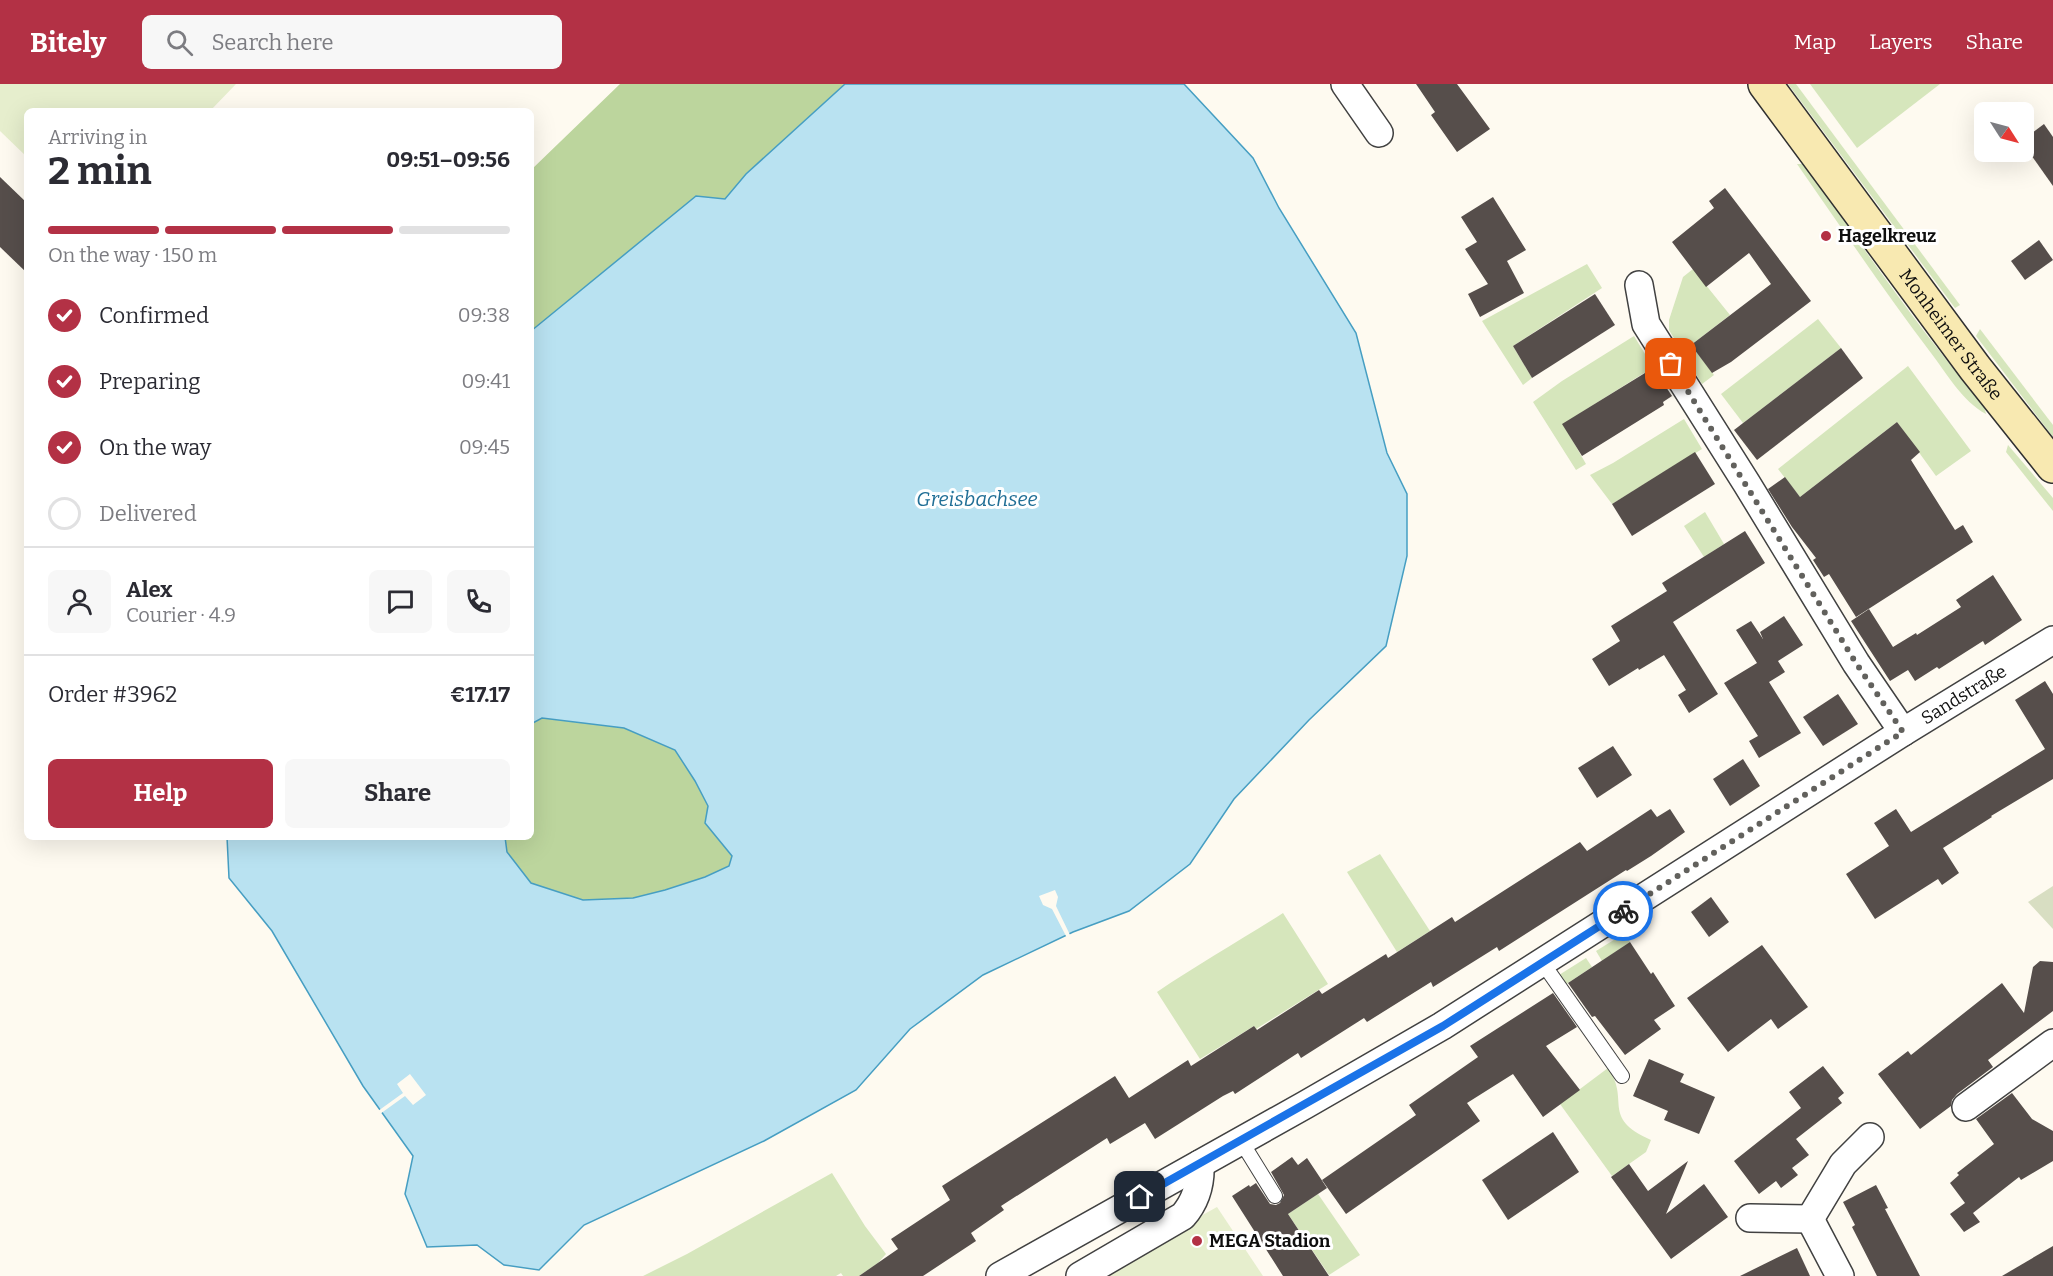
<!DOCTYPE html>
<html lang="en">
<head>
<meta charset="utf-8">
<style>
	:root { --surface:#fff; --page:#f7f7f7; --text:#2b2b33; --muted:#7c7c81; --line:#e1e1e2; --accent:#b33145 }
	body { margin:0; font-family:Bitter,serif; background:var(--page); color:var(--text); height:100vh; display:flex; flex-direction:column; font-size:22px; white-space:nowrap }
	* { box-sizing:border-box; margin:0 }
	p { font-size:20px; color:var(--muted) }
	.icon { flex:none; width:33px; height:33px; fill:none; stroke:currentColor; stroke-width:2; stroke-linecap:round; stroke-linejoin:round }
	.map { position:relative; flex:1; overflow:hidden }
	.side { position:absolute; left:24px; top:24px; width:510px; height:732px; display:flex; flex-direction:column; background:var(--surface); border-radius:9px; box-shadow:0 6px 24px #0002 }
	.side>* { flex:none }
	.needle { width:39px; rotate:126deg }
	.buttons { position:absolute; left:1974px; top:18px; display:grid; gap:12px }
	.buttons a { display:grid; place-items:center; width:60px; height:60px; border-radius:9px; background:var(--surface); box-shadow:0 6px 24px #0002; font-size:30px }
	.pin { position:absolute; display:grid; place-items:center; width:51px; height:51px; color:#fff; margin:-26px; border-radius:12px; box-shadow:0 3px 9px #0006 }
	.courier { position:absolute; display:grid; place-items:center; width:60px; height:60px; margin:-30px; border:4px solid #1a73e8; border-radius:50%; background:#fff; color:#222; box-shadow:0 2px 8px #0007 }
	.overview em { font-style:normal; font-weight:700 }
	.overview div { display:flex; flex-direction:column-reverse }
	.overview { display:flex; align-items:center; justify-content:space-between; height:102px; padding:0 24px }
	h1 { font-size:39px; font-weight:700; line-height:45px }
	.bar { display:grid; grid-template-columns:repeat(4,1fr); gap:9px 6px; align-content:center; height:72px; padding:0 24px }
	.bar i { height:8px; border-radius:4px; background:var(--line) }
	.bar .current { background:var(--accent) }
	.bar p { grid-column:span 4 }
	.line { display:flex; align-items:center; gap:15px; padding:0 24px; border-top:2px solid var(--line) }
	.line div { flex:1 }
	.round { display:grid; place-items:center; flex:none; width:63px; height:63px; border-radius:9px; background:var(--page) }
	ol { padding:0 24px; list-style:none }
	li { display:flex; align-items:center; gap:18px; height:66px }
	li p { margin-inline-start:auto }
	li .icon { padding:6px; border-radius:50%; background:var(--accent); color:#fff; stroke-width:4 }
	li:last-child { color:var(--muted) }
	li i { width:33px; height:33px; border:3px solid var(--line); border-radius:50% }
	.primary-button { display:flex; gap:12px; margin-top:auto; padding:12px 24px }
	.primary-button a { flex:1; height:69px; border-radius:9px; background:var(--accent); color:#fff; font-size:24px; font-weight:700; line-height:69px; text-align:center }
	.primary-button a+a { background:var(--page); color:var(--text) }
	header { display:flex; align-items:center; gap:36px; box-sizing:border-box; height:84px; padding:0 30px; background:var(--accent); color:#fff }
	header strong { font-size:28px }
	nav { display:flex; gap:33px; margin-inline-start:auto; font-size:21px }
	.search { width:420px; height:54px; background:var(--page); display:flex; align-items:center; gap:15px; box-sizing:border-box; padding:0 21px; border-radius:9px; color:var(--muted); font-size:22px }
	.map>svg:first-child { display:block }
	.green { fill:#d6e6bc }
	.forest { fill:#bcd59d }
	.cemetery { fill:#d8dec2 }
	.pitch { fill:#e6eecd }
	.water { fill:#b9e2f1; stroke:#469ec2; stroke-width:1.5 }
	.pier { fill:#fefaf0 }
	.building { fill:#564e4b }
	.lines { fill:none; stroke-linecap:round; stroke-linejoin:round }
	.lane-casing { stroke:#414141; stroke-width:16 }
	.street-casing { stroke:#414141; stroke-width:30 }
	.secondary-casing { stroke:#303030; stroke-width:36 }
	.lane { stroke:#fff; stroke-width:14 }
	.street { stroke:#fff; stroke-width:27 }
	.secondary { stroke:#f8e9b1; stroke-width:33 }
	.done { stroke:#62615d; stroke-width:6; stroke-dasharray:0 10.8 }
	.route { stroke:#1a73e8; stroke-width:8 }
	.poi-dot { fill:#b33145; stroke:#fff; stroke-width:2 }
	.labels { text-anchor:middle; stroke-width:6; stroke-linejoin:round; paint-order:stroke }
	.poi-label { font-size:18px; font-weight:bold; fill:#0e0e0e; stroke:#fff; text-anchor:start }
	.street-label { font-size:18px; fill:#0e0e0e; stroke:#fff }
	.water-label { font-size:20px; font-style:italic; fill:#216f96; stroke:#fff }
</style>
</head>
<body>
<header>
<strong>Bitely</strong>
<div class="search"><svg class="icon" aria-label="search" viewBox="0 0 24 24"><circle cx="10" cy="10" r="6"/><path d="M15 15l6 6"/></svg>Search here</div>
<nav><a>Map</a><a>Layers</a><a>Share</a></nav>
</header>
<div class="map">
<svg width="2053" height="1192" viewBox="0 0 2053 1192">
	<rect width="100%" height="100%" fill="#fefaf0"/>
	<g class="green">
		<path d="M 1788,0 L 1796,0 L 1960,221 L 1955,224 Z"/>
		<path d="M 1810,0 L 1940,0 L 1857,64 Z"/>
		<path d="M 1797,80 L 1805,80 C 1862,163 1919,245 1984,322 L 1986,330 C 1962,317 1947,290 1931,269 C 1884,207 1841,143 1797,80 Z"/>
		<path d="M 1587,180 L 1602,204 L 1513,262 L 1532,294 L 1523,301 L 1482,237 Z"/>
		<path d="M 1693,185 L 1730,231 L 1691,261 L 1714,291 L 1702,300 L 1669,246 L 1669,236 L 1683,193 Z"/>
		<path d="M 1818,235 L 1841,264 L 1743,339 L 1721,310 Z"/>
		<path d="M 1980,245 L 2053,341 L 2053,353 L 1976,252 Z"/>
		<path d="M 1634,252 L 1658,291 L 1650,297 L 1644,289 L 1563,340 L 1586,380 L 1576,386 L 1533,318 L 1562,297 Z"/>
		<path d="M 1908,282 L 1971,367 L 1936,392 L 1897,338 L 1800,413 L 1778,385 Z"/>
		<path d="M 1684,335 L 1702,365 L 1612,420 L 1590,391 L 1613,379 Z"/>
		<path d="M 2008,361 L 2053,414 L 2053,427 L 2006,368 Z"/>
		<path d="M 1705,428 L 1724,460 L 1704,473 L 1684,442 Z"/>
		<path d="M 1380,770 L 1430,847 L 1397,868 L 1347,788 Z"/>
		<path d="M 1283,829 L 1328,900 L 1256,945 L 1254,942 L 1200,975 L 1157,908 C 1198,880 1241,856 1283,829 Z"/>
		<path d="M 1625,849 L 1630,858 L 1602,877 L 1596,867 Z"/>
		<path d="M 1586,874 L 1592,883 L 1565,901 L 1559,891 Z"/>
		<path d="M 1608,984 C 1631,1017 1600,1033 1651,1056 L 1646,1068 L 1612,1092 L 1560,1020 Z"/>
		<path d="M 832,1089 L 865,1142 L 886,1170 L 878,1179 L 859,1192 L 843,1192 L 841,1189 L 836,1192 L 643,1192 L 687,1170 Z"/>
		<path d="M 1318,1110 L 1360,1171 L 1329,1191 L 1288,1130 Z"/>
	</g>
	<g class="forest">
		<path d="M 620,0 L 845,0 L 746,90 L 725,115 L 531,247 L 531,86 Z"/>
		<path d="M 542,634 L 624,644 L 675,666 L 695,697 L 708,722 L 705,739 L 732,772 L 729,782 L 705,793 L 665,806 L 633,814 L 583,816 L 531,799 L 507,768 L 505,753 L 531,753 L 531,640 Z"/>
	</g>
	<path class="cemetery" d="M 2053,802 L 2053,845 L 2028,818 Z"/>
	<g class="pitch">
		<path d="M 0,0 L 236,0 L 210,27 L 27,27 L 27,73 L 0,47 Z"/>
		<path d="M 1217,1123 L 1263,1192 L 1093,1192 Z"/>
	</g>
	<path class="water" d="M 845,0 L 1184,0 L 1253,74 L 1279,124 L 1356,249 L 1387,369 L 1407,410 L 1407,472 L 1386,562 L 1309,636 L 1234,715 L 1190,780 L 1129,827 L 1073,848 L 983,891 L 910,945 L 856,1006 L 764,1057 L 584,1141 L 539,1186 L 504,1181 L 477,1161 L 427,1163 L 405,1110 L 413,1072 L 363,1002 L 272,847 L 229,794 L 227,753 L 505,753 L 507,768 L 531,799 L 583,816 L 633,814 L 665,806 L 705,793 L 729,782 L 732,772 L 705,739 L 708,722 L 695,697 L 675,666 L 624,644 L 542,634 L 531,640 L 531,247 L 696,112 L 725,115 L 746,90 Z"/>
	<g class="pier">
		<path d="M 1055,806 L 1058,813 L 1056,822 L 1071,853 L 1067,854 L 1052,825 L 1043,821 L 1039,812 Z"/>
		<path d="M 410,990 L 426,1011 L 413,1021 L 405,1012 L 380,1030 L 378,1027 L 403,1009 L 397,1000 Z"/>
	</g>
	<g class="building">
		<path d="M 1416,0 L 1457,0 L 1490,45 L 1457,68 L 1431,31 L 1435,28 Z"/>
		<path d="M 2044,40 L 2053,53 L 2053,102 L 2024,61 L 2024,55 Z"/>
		<path d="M 0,93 L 27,119 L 27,189 L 0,163 Z"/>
		<path d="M 1725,104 L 1811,217 L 1731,278 L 1712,289 L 1691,261 L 1771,200 L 1749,169 L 1706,203 L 1672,158 L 1714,124 L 1709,117 Z"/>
		<path d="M 1493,113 L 1526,166 L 1507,177 L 1524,209 L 1480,233 L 1468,210 L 1488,200 L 1465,165 L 1477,158 L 1461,133 Z"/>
		<path d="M 2039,156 L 2053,176 L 2025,196 L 2011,177 Z"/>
		<path d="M 1595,210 L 1615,241 L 1532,294 L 1513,262 Z"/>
		<path d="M 1841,264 L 1863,294 L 1757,376 L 1734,346 Z"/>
		<path d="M 1645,289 L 1650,297 L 1658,291 L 1672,312 L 1663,318 L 1664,321 L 1582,372 L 1562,340 Z"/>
		<path d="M 1897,338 L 1920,368 L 1911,376 L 1955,446 L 1963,441 L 1973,458 L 1856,533 L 1829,490 L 1824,493 L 1813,476 L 1816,474 L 1792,443 L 1768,405 L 1785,393 L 1800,413 Z"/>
		<path d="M 1695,368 L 1715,400 L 1632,452 L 1612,420 Z"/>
		<path d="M 1745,447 L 1765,479 L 1673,538 L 1718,610 L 1689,629 L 1678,611 L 1686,606 L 1664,571 L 1639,586 L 1638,584 L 1609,602 L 1592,575 L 1620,557 L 1611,542 L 1667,507 L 1662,499 Z"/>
		<path d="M 1993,491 L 2022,536 L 1985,561 L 1983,557 L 1939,585 L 1937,583 L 1915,597 L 1908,586 L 1890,597 L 1851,537 L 1869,525 L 1893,563 L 1916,549 L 1917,551 L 1961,523 L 1956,516 Z"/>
		<path d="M 1784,532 L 1803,561 L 1778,577 L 1785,588 L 1769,598 L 1801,649 L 1759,674 L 1749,657 L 1758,652 L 1724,599 L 1757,579 L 1736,546 L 1751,537 L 1763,555 L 1760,548 Z"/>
		<path d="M 2045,597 L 2053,610 L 2053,695 L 1991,732 L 1992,733 L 1943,764 L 1959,789 L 1942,801 L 1938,795 L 1875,835 L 1846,790 L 1889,762 L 1874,739 L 1896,725 L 1911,748 L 2045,665 L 2015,616 Z"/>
		<path d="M 1838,610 L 1858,640 L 1823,662 L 1803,633 Z"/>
		<path d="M 1613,662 L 1632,691 L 1597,714 L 1578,684 Z"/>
		<path d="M 1743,675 L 1760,702 L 1730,722 L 1713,695 Z"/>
		<path d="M 1651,725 L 1657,733 L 1670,725 L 1685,748 L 1651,772 L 1627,787 L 1626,786 L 1499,867 L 1497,863 L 1433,903 L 1431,898 L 1367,938 L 1364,934 L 1301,974 L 1298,969 L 1235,1010 L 1233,1007 L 1223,1012 L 1155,1055 L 1145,1039 L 1110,1060 L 1107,1054 L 1001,1122 L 1004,1126 L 971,1149 L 976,1157 L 923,1192 L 859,1192 L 898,1165 L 891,1155 L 950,1116 L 942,1102 L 1115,992 L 1129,1014 L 1188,976 L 1191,982 L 1254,942 L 1257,946 L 1319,906 L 1322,910 L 1386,870 L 1388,874 L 1452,833 L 1455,838 L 1580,758 L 1587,767 Z"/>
		<path d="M 1711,813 L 1729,838 L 1709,853 L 1691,828 Z"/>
		<path d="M 1630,858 L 1651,890 L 1653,888 L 1675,922 L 1654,936 L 1661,945 L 1625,971 L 1595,932 L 1592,933 L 1568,899 Z"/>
		<path d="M 1762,861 L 1808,923 L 1778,945 L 1771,935 L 1728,968 L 1687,914 Z"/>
		<path d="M 2040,877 L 2053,878 L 2053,927 L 1992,973 L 1988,976 L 1993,983 L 1957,1010 L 1952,1016 L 1951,1022 L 1920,1045 L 1878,990 L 1908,967 L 1911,971 L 2002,899 L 2024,929 L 2033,883 Z"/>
		<path d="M 1553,909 L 1577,943 L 1546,962 L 1580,1006 L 1543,1033 L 1513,990 L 1467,1019 L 1480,1037 L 1346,1130 L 1322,1096 L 1416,1031 L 1409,1021 L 1478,973 L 1470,962 Z"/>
		<path d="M 1649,975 L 1684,990 L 1680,998 L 1715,1013 L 1699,1050 L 1664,1036 L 1668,1027 L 1633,1012 Z"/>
		<path d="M 1823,982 L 1844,1009 L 1838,1014 L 1842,1019 L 1796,1055 L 1809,1071 L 1792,1084 L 1798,1091 L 1781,1104 L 1776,1097 L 1759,1110 L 1734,1077 L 1801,1024 L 1789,1008 Z"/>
		<path d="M 2012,1009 L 2032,1035 L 2053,1047 L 2053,1077 L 2021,1096 L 2019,1093 L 1973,1129 L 1980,1138 L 1964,1148 L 1950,1130 L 1965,1119 L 1950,1099 L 1959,1091 L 1957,1089 L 1994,1060 L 1976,1035 Z"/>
		<path d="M 1553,1048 L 1579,1088 L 1508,1136 L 1482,1096 Z"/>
		<path d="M 1292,1073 L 1298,1081 L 1307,1074 L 1327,1104 L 1288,1130 L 1329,1192 L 1283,1192 L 1232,1112 L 1249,1101 L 1250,1103 L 1256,1099 L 1270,1120 L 1276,1121 L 1280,1119 L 1284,1111 L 1271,1088 Z"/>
		<path d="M 1688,1077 L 1666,1130 L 1704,1100 L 1728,1133 L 1671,1175 L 1611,1093 L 1629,1080 L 1648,1107 Z"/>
		<path d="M 1876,1101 L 1888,1124 L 1885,1125 L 1920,1192 L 1877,1192 L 1852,1143 L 1855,1141 L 1843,1118 Z"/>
		<path d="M 2053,1162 L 2053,1192 L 2002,1192 Z"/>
		<path d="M 1797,1164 L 1810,1192 L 1740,1192 Z"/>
	</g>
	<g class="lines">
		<g class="lane-casing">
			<g id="lane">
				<path d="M 1542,878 L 1622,992"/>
				<path d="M 1241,1057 L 1275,1112"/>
			</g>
		</g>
		<g class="street-casing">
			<g id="street">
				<path d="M 1345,0 L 1379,49"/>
				<path d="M 1639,201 L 1646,240 L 1747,400 L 1856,579 L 1903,648"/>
				<path d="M 1966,1023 L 2053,959"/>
				<path d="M 1750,1134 L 1810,1135"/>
				<path d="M 1810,1135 L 1843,1080 L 1870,1053"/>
				<path d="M 1810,1135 L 1840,1192"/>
				<path id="s1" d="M 1000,1192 L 1305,1021 L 1442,942 L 1903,648 L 2053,556"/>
				<path d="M 1080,1192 L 1183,1132 C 1196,1117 1201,1100 1200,1080"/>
			</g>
		</g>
		<g class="secondary-casing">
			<g id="secondary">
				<path id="s2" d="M 1765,0 L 1975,284 L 2053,382"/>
			</g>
		</g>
		<use href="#lane" class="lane"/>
		<use href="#street" class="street"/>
		<use href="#secondary" class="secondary"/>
	</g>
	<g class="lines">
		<path class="done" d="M 1623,827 L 1903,648 L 1856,579 L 1671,280"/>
		<path class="route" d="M 1140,1113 L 1443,942 L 1623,827"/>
	</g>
	<g class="poi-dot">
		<circle cx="1826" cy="152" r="6"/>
		<circle cx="1197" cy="1157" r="6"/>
	</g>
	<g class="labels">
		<g class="poi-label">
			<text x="1838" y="158">Hagelkreuz</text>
			<text x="1209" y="1163">MEGA Stadion</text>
		</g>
		<g class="street-label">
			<text dy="6" stroke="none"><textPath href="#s2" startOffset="312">Monheimer Straße</textPath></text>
			<text dy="6" stroke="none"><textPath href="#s1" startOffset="1126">Sandstraße</textPath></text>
		</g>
		<g class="water-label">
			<text x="977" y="422">Greisbachsee</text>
		</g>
	</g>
</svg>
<div class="buttons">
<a><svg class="needle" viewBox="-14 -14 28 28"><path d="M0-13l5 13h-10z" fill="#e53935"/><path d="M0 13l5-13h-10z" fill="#7c7c81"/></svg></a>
</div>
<div class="pin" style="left:1671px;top:280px;background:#ea580c"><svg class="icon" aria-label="bag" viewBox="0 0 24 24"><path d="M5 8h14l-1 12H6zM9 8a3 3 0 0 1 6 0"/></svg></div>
<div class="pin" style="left:1140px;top:1113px;background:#1f2937"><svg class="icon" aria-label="home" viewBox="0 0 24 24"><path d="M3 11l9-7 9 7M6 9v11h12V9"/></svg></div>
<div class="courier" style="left:1623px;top:827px"><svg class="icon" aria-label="bike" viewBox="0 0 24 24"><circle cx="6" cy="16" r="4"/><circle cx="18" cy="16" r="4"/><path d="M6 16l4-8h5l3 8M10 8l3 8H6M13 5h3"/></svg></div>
<section class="side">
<div class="overview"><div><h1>2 min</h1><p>Arriving in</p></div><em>09:51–09:56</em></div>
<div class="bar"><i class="current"></i><i class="current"></i><i class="current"></i><i></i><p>On the way · 150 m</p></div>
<ol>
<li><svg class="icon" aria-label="check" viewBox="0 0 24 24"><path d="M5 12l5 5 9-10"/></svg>Confirmed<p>09:38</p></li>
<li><svg class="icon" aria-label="check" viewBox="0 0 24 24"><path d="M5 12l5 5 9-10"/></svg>Preparing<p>09:41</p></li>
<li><svg class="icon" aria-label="check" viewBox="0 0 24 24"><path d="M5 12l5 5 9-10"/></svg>On the way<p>09:45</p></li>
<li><i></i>Delivered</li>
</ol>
<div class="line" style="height:108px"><a class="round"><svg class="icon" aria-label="person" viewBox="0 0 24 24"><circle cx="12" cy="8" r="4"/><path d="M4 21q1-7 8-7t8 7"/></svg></a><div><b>Alex</b><p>Courier · 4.9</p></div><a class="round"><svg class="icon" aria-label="chat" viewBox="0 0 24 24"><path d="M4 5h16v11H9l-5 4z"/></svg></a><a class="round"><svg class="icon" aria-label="phone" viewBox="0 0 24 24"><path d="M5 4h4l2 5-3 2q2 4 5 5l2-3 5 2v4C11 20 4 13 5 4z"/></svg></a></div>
<div class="line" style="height:78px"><div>Order #3962</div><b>€17.17</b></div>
<div class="primary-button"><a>Help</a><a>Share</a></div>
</section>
</div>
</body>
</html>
